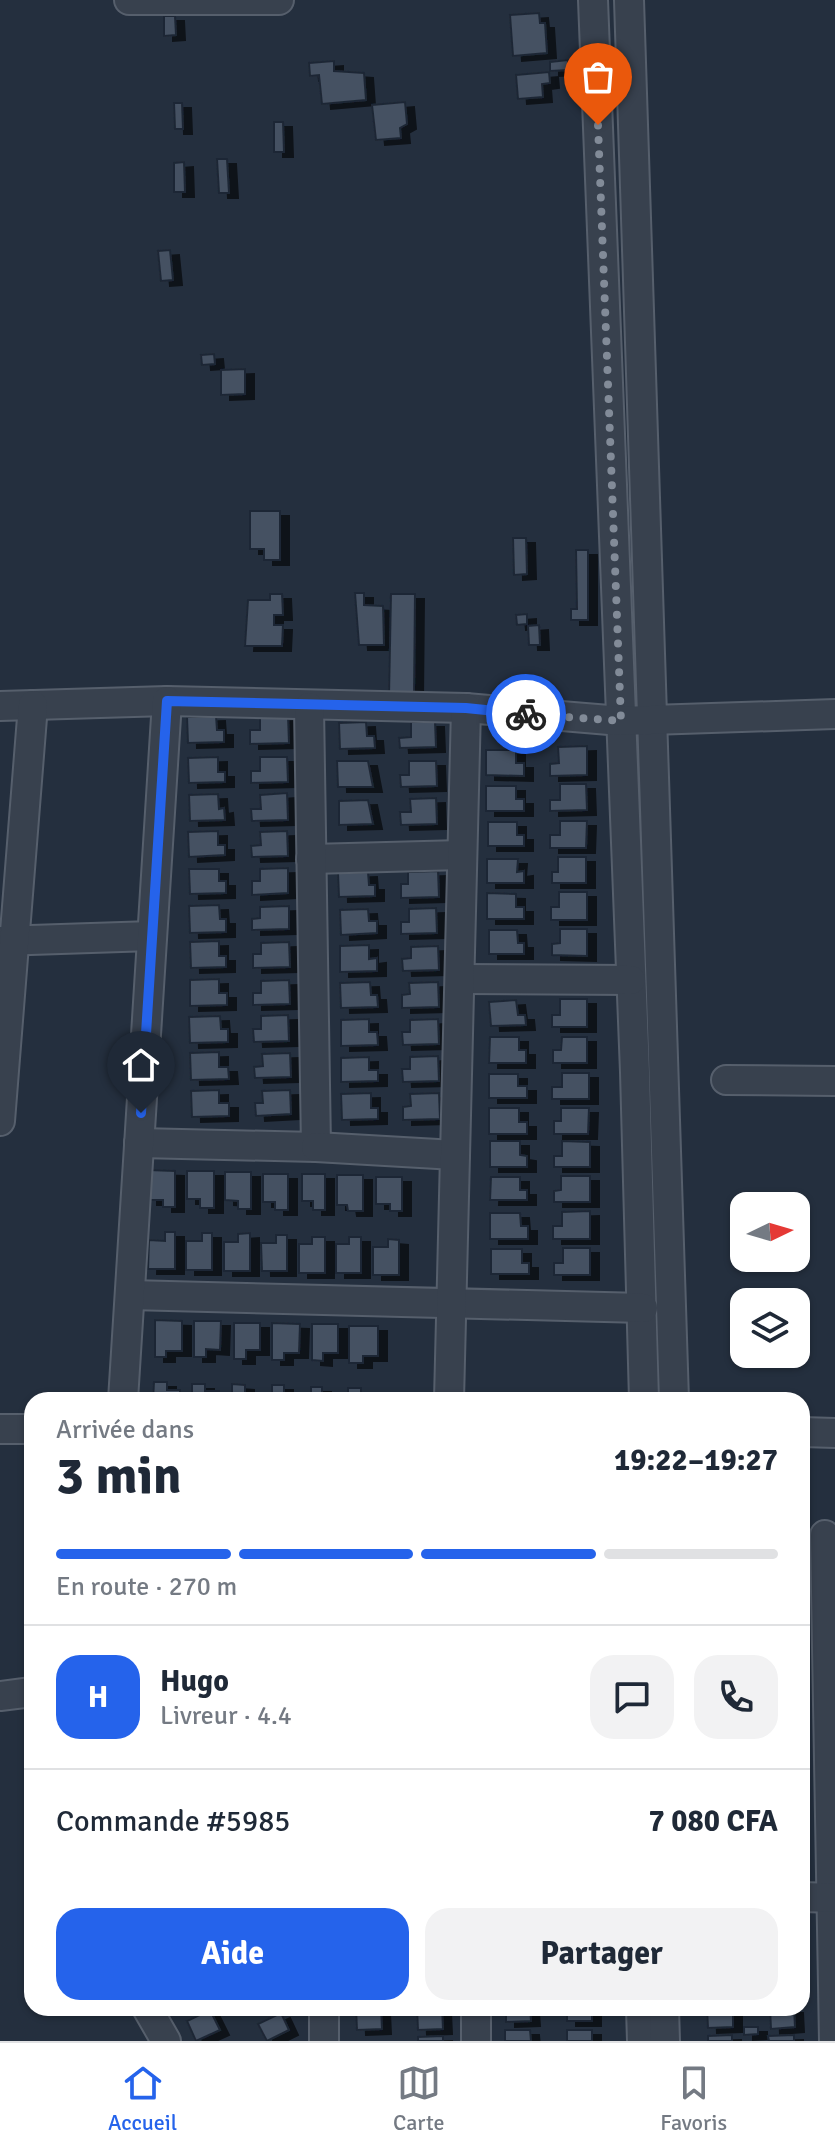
<!DOCTYPE html>
<html lang="fr">
<head>
<meta charset="utf-8">
<style>
	:root { --surface:#fff; --page:#f2f2f3; --text:#1f2937; --muted:#747a83; --line:#e0e1e3; --accent:#2563eb }
	body { margin:0; font-family:Signika,sans-serif; background:var(--page); color:var(--text); height:100vh; display:flex; flex-direction:column; font-size:30px; white-space:nowrap }
	* { box-sizing:border-box; margin:0 }
	p { font-size:26px; color:var(--muted) }
	.icon { flex:none; width:44px; height:44px; fill:none; stroke:currentColor; stroke-width:2; stroke-linecap:round; stroke-linejoin:round }
	.map { position:relative; flex:1; overflow:hidden }
	.drawer { position:absolute; left:24px; top:1392px; width:786px; height:624px; display:flex; flex-direction:column; background:var(--surface); border-radius:24px; box-shadow:0 2px 6px #0004 }
	.drawer>* { flex:none }
	.needle { width:52px; rotate:85deg }
	.tools { position:absolute; left:730px; top:1192px; display:grid; gap:16px }
	.tools a { display:grid; place-items:center; width:80px; height:80px; border-radius:16px; background:var(--surface); box-shadow:0 2px 6px #0004; font-size:40px }
	.pin { position:absolute; display:grid; place-items:center; width:68px; height:68px; color:#fff; margin:-82px -34px; border-radius:50% 50% 50% 0; rotate:-45deg; box-shadow:0 0 8px #0007 }
	.pin .icon { rotate:45deg }
	.courier { position:absolute; display:grid; place-items:center; width:80px; height:80px; margin:-40px; border:6px solid #2563eb; border-radius:50%; background:#fff; color:#222; box-shadow:0 2px 10px #0007 }
	.headline em { font-style:normal; font-weight:700 }
	.headline div { display:flex; flex-direction:column-reverse }
	.headline { display:flex; align-items:center; justify-content:space-between; height:136px; padding:0 32px }
	h1 { font-size:52px; font-weight:700; line-height:60px }
	.bar { display:grid; grid-template-columns:repeat(4,1fr); gap:12px 8px; align-content:center; height:96px; padding:0 32px }
	.bar i { height:10px; border-radius:6px; background:var(--line) }
	.bar .active { background:var(--accent) }
	.bar p { grid-column:span 4 }
	.line { display:flex; align-items:center; gap:20px; padding:0 32px; border-top:2px solid var(--line) }
	.line div { flex:1 }
	.round { display:grid; place-items:center; flex:none; width:84px; height:84px; border-radius:24px; background:var(--page) }
	.cta { display:flex; gap:16px; margin-top:auto; padding:16px 32px }
	.cta a { flex:1; height:92px; border-radius:24px; background:var(--accent); color:#fff; font-size:32px; font-weight:700; line-height:92px; text-align:center }
	.cta a+a { background:var(--page); color:var(--text) }
	.menu { display:flex; justify-content:space-around; align-items:center; height:112px; border-top:2px solid var(--line); background:var(--surface); font-size:22px; color:var(--muted) }
	.menu a { display:grid; justify-items:center; gap:4px }
	.menu .active { color:var(--accent) }
	.map>svg:first-child { display:block }
	.building { fill:#455162; stroke:#1f2835; stroke-width:2; filter:url(#shadow) }
	.lines { fill:none; stroke-linecap:round; stroke-linejoin:round }
	.minor-casing { stroke:#565f6c; stroke-width:32 }
	.minor { stroke:#38414e; stroke-width:28 }
	.done { stroke:#828b98; stroke-width:8; stroke-dasharray:0 14.4 }
	.route { stroke:#2563eb; stroke-width:10 }
</style>
</head>
<body>
<div class="map">
<svg width="835" height="2041" viewBox="0 0 835 2041">
	<defs>
		<filter id="shadow"><feDropShadow dx="9" dy="5" stdDeviation="0" flood-color="#0009"/></filter>
	</defs>
	<rect width="100%" height="100%" fill="#242f3e"/>
	<g class="building">
		<path d="M 539,13 L 540,23 L 545,23 L 547,53 L 513,56 L 510,15 Z"/>
		<path d="M 164,16 L 175,16 L 176,35 L 164,36 Z"/>
		<path d="M 568,60 L 569,70 L 550,71 L 550,62 Z"/>
		<path d="M 334,61 L 334,71 L 364,73 L 366,100 L 322,104 L 319,75 L 310,76 L 309,63 Z"/>
		<path d="M 549,72 L 550,83 L 542,84 L 543,97 L 518,99 L 516,75 Z"/>
		<path d="M 405,102 L 407,124 L 400,128 L 401,138 L 376,140 L 372,105 Z"/>
		<path d="M 174,103 L 182,103 L 183,129 L 175,129 Z"/>
		<path d="M 274,122 L 283,122 L 284,152 L 274,152 Z"/>
		<path d="M 217,159 L 227,159 L 229,193 L 219,193 Z"/>
		<path d="M 184,162 L 185,192 L 174,192 L 174,163 Z"/>
		<path d="M 170,250 L 173,280 L 161,281 L 158,251 Z"/>
		<path d="M 214,354 L 215,364 L 202,365 L 201,355 Z"/>
		<path d="M 245,369 L 245,394 L 221,395 L 221,370 Z"/>
		<path d="M 250,511 L 280,511 L 280,560 L 264,560 L 264,549 L 250,549 Z"/>
		<path d="M 513,538 L 526,538 L 527,574 L 514,575 Z"/>
		<path d="M 576,550 L 588,550 L 588,620 L 571,620 L 571,609 L 577,609 Z"/>
		<path d="M 355,593 L 364,593 L 364,605 L 383,606 L 384,645 L 359,645 Z"/>
		<path d="M 270,594 L 282,594 L 283,615 L 274,615 L 274,625 L 283,625 L 282,646 L 245,646 L 248,600 L 270,600 Z"/>
		<path d="M 391,594 L 415,594 L 414,695 L 389,695 Z"/>
		<path d="M 527,614 L 527,624 L 517,625 L 516,615 Z"/>
		<path d="M 539,625 L 540,645 L 529,645 L 528,626 Z"/>
		<path d="M 216,716 L 217,730 L 224,730 L 224,742 L 188,743 L 187,717 Z"/>
		<path d="M 288,716 L 289,743 L 250,744 L 250,730 L 260,730 L 260,717 Z"/>
		<path d="M 366,722 L 367,736 L 374,736 L 375,748 L 340,749 L 339,723 Z"/>
		<path d="M 411,722 L 435,722 L 436,747 L 400,748 L 399,738 L 411,737 Z"/>
		<path d="M 587,746 L 587,775 L 550,776 L 550,764 L 559,763 L 558,747 Z"/>
		<path d="M 486,750 L 516,750 L 516,763 L 524,763 L 524,776 L 486,775 Z"/>
		<path d="M 218,757 L 218,772 L 225,772 L 225,782 L 189,783 L 188,758 Z"/>
		<path d="M 260,757 L 287,757 L 288,782 L 251,783 L 251,771 L 260,771 Z"/>
		<path d="M 337,761 L 368,761 L 373,787 L 338,787 Z"/>
		<path d="M 409,761 L 436,761 L 437,786 L 401,787 L 400,775 L 409,775 Z"/>
		<path d="M 560,784 L 586,784 L 587,810 L 550,811 L 550,800 L 560,800 Z"/>
		<path d="M 486,786 L 516,786 L 516,799 L 524,799 L 524,811 L 486,811 Z"/>
		<path d="M 287,793 L 288,820 L 252,821 L 251,809 L 261,809 L 260,795 Z"/>
		<path d="M 218,794 L 219,809 L 224,808 L 225,820 L 190,821 L 189,795 Z"/>
		<path d="M 436,798 L 437,824 L 401,825 L 400,812 L 411,812 L 410,799 Z"/>
		<path d="M 368,800 L 373,824 L 339,825 L 339,801 Z"/>
		<path d="M 560,821 L 587,821 L 586,848 L 550,848 L 550,835 L 560,835 Z"/>
		<path d="M 488,822 L 517,822 L 517,835 L 524,835 L 524,846 L 488,846 Z"/>
		<path d="M 218,831 L 218,845 L 225,845 L 225,855 L 189,857 L 188,832 Z"/>
		<path d="M 287,831 L 288,856 L 252,857 L 251,846 L 261,845 L 260,832 Z"/>
		<path d="M 558,857 L 586,857 L 586,883 L 552,883 L 552,872 L 558,872 Z"/>
		<path d="M 487,859 L 518,859 L 517,872 L 524,871 L 524,883 L 487,883 Z"/>
		<path d="M 288,868 L 288,893 L 252,895 L 252,881 L 260,881 L 260,869 Z"/>
		<path d="M 189,869 L 219,869 L 219,881 L 226,881 L 226,893 L 190,894 Z"/>
		<path d="M 438,871 L 439,897 L 401,898 L 401,884 L 408,884 L 408,872 Z"/>
		<path d="M 368,872 L 369,885 L 375,885 L 375,896 L 339,897 L 338,873 Z"/>
		<path d="M 559,892 L 587,892 L 587,920 L 551,920 L 551,907 L 559,907 Z"/>
		<path d="M 487,893 L 516,894 L 516,907 L 524,907 L 524,919 L 487,919 Z"/>
		<path d="M 219,905 L 220,919 L 226,919 L 226,932 L 190,933 L 189,906 Z"/>
		<path d="M 289,906 L 289,929 L 252,930 L 252,919 L 260,918 L 260,907 Z"/>
		<path d="M 436,908 L 437,933 L 401,934 L 401,922 L 409,922 L 409,909 Z"/>
		<path d="M 368,909 L 369,921 L 377,921 L 377,933 L 341,935 L 340,910 Z"/>
		<path d="M 560,929 L 587,929 L 587,956 L 552,955 L 552,944 L 560,943 Z"/>
		<path d="M 489,930 L 517,930 L 518,943 L 524,943 L 524,954 L 489,954 Z"/>
		<path d="M 219,941 L 219,956 L 226,956 L 226,967 L 191,968 L 190,942 Z"/>
		<path d="M 289,942 L 290,967 L 253,968 L 253,954 L 261,954 L 261,943 Z"/>
		<path d="M 369,945 L 369,959 L 377,958 L 377,971 L 340,972 L 340,946 Z"/>
		<path d="M 438,946 L 439,970 L 403,971 L 402,959 L 411,958 L 411,947 Z"/>
		<path d="M 219,979 L 219,993 L 227,993 L 227,1005 L 190,1006 L 190,980 Z"/>
		<path d="M 289,980 L 290,1004 L 253,1005 L 253,993 L 261,993 L 261,981 Z"/>
		<path d="M 370,982 L 371,995 L 377,995 L 378,1007 L 341,1008 L 340,983 Z"/>
		<path d="M 438,982 L 439,1007 L 402,1008 L 402,995 L 410,994 L 409,983 Z"/>
		<path d="M 560,999 L 587,999 L 587,1027 L 552,1027 L 552,1015 L 560,1015 Z"/>
		<path d="M 516,1000 L 518,1015 L 525,1015 L 526,1025 L 491,1026 L 489,1002 Z"/>
		<path d="M 288,1015 L 289,1041 L 254,1042 L 253,1029 L 261,1029 L 261,1016 Z"/>
		<path d="M 220,1016 L 221,1029 L 228,1029 L 228,1042 L 190,1043 L 189,1017 Z"/>
		<path d="M 369,1019 L 369,1032 L 377,1032 L 378,1045 L 341,1046 L 341,1020 Z"/>
		<path d="M 438,1019 L 439,1044 L 403,1045 L 402,1032 L 410,1032 L 410,1020 Z"/>
		<path d="M 490,1037 L 519,1037 L 519,1050 L 526,1050 L 526,1063 L 489,1063 Z"/>
		<path d="M 562,1037 L 587,1037 L 587,1063 L 553,1063 L 553,1050 L 561,1050 Z"/>
		<path d="M 219,1052 L 219,1067 L 228,1067 L 229,1079 L 191,1080 L 190,1053 Z"/>
		<path d="M 290,1053 L 291,1077 L 255,1078 L 254,1067 L 263,1066 L 262,1054 Z"/>
		<path d="M 438,1056 L 439,1081 L 403,1082 L 402,1069 L 410,1069 L 410,1057 Z"/>
		<path d="M 369,1057 L 369,1070 L 378,1070 L 378,1081 L 341,1082 L 341,1058 Z"/>
		<path d="M 562,1073 L 589,1073 L 589,1099 L 552,1099 L 552,1087 L 562,1087 Z"/>
		<path d="M 489,1074 L 518,1074 L 518,1086 L 527,1086 L 527,1098 L 489,1098 Z"/>
		<path d="M 219,1090 L 219,1103 L 229,1103 L 229,1116 L 192,1117 L 191,1091 Z"/>
		<path d="M 290,1090 L 291,1114 L 256,1116 L 255,1103 L 263,1103 L 262,1091 Z"/>
		<path d="M 371,1093 L 371,1108 L 378,1108 L 378,1119 L 342,1120 L 341,1094 Z"/>
		<path d="M 439,1093 L 440,1119 L 403,1120 L 403,1107 L 411,1106 L 410,1094 Z"/>
		<path d="M 489,1108 L 519,1108 L 519,1122 L 527,1122 L 527,1134 L 489,1134 Z"/>
		<path d="M 561,1108 L 589,1108 L 588,1134 L 554,1134 L 554,1121 L 561,1121 Z"/>
		<path d="M 490,1141 L 520,1141 L 520,1155 L 527,1156 L 527,1167 L 490,1167 Z"/>
		<path d="M 562,1141 L 590,1142 L 590,1167 L 554,1167 L 554,1156 L 562,1156 Z"/>
		<path d="M 148,1170 L 175,1171 L 175,1207 L 163,1207 L 163,1200 L 148,1200 Z"/>
		<path d="M 187,1171 L 214,1171 L 214,1208 L 200,1208 L 200,1199 L 187,1199 Z"/>
		<path d="M 225,1172 L 251,1172 L 251,1209 L 238,1209 L 238,1201 L 225,1200 Z"/>
		<path d="M 263,1174 L 288,1174 L 288,1210 L 275,1210 L 275,1202 L 263,1202 Z"/>
		<path d="M 302,1174 L 325,1174 L 325,1210 L 313,1210 L 313,1201 L 302,1201 Z"/>
		<path d="M 337,1175 L 363,1175 L 363,1211 L 348,1211 L 347,1205 L 337,1205 Z"/>
		<path d="M 561,1176 L 590,1176 L 590,1202 L 554,1202 L 554,1191 L 561,1190 Z"/>
		<path d="M 376,1177 L 402,1177 L 402,1211 L 390,1211 L 390,1204 L 376,1204 Z"/>
		<path d="M 491,1177 L 520,1177 L 520,1190 L 527,1190 L 527,1200 L 490,1200 Z"/>
		<path d="M 590,1211 L 590,1239 L 553,1239 L 553,1226 L 562,1226 L 562,1212 Z"/>
		<path d="M 490,1213 L 520,1213 L 521,1226 L 528,1226 L 528,1239 L 490,1239 Z"/>
		<path d="M 165,1232 L 175,1232 L 175,1269 L 148,1269 L 149,1240 L 165,1241 Z"/>
		<path d="M 202,1233 L 212,1233 L 212,1270 L 186,1270 L 186,1241 L 202,1241 Z"/>
		<path d="M 250,1233 L 250,1271 L 224,1271 L 224,1242 L 238,1242 L 238,1234 Z"/>
		<path d="M 276,1235 L 287,1235 L 287,1271 L 262,1271 L 261,1243 L 276,1243 Z"/>
		<path d="M 312,1237 L 325,1237 L 325,1273 L 299,1273 L 299,1244 L 312,1244 Z"/>
		<path d="M 349,1237 L 361,1237 L 361,1273 L 336,1273 L 336,1244 L 349,1244 Z"/>
		<path d="M 388,1239 L 399,1240 L 399,1275 L 373,1275 L 373,1247 L 388,1247 Z"/>
		<path d="M 563,1248 L 590,1248 L 590,1275 L 554,1275 L 554,1263 L 563,1263 Z"/>
		<path d="M 491,1249 L 522,1249 L 522,1263 L 529,1263 L 529,1274 L 491,1274 Z"/>
		<path d="M 155,1320 L 182,1321 L 182,1351 L 166,1351 L 166,1357 L 155,1357 Z"/>
		<path d="M 194,1321 L 221,1321 L 220,1350 L 206,1349 L 206,1357 L 194,1357 Z"/>
		<path d="M 234,1323 L 260,1323 L 260,1350 L 246,1350 L 246,1359 L 234,1359 Z"/>
		<path d="M 272,1323 L 300,1324 L 299,1353 L 284,1353 L 284,1360 L 272,1360 Z"/>
		<path d="M 312,1324 L 338,1324 L 338,1353 L 323,1353 L 323,1361 L 312,1360 Z"/>
		<path d="M 349,1326 L 378,1326 L 378,1356 L 363,1356 L 363,1363 L 349,1363 Z"/>
		<path d="M 154,1382 L 167,1382 L 167,1390 L 180,1390 L 180,1400 L 153,1400 Z"/>
		<path d="M 192,1384 L 205,1384 L 205,1391 L 219,1391 L 219,1400 L 192,1400 Z"/>
		<path d="M 232,1384 L 245,1385 L 245,1393 L 259,1393 L 259,1400 L 232,1400 Z"/>
		<path d="M 272,1385 L 284,1385 L 284,1393 L 297,1393 L 297,1400 L 272,1400 Z"/>
		<path d="M 311,1387 L 322,1387 L 322,1394 L 336,1394 L 336,1400 L 311,1400 Z"/>
		<path d="M 348,1388 L 361,1388 L 361,1395 L 376,1395 L 376,1400 L 348,1400 Z"/>
		<path d="M 356,2008 L 381,2008 L 382,2029 L 357,2030 Z"/>
		<path d="M 417,2008 L 442,2008 L 443,2029 L 418,2030 Z"/>
		<path d="M 506,2008 L 530,2008 L 531,2021 L 506,2022 Z"/>
		<rect x="567" y="2008" width="25" height="13"/>
		<path d="M 707,2008 L 733,2008 L 733,2027 L 708,2028 Z"/>
		<path d="M 770,2008 L 794,2008 L 795,2027 L 771,2029 Z"/>
		<path d="M 210,2010 L 220,2030 L 196,2041 L 187,2021 Z"/>
		<path d="M 281,2013 L 289,2030 L 267,2041 L 258,2024 Z"/>
		<path d="M 744,2027 L 758,2027 L 758,2034 L 744,2035 Z"/>
		<path d="M 505,2030 L 530,2030 L 531,2041 L 505,2041 Z"/>
		<rect x="567" y="2030" width="25" height="11"/>
		<path d="M 732,2035 L 732,2041 L 708,2041 L 708,2036 Z"/>
		<path d="M 794,2035 L 794,2041 L 769,2041 L 768,2036 Z"/>
		<path d="M 443,2036 L 443,2041 L 418,2041 L 418,2037 Z"/>
	</g>
	<g class="lines">
		<g class="minor-casing">
			<g id="minor">
				<path d="M 129,0 L 279,0"/>
				<path d="M 593,0 L 635,1072 L 644,1400"/>
				<path d="M 629,0 L 674,1400"/>
				<path d="M 0,706 L 167,701 L 466,708 L 621,721 L 835,714"/>
				<path d="M 311,859 L 462,855"/>
				<path d="M 0,941 L 152,936"/>
				<path d="M 460,979 L 631,980"/>
				<path d="M 726,1080 L 835,1081"/>
				<path d="M 0,1121 L 33,705"/>
				<path d="M 139,1143 L 316,1147 L 309,707"/>
				<path d="M 316,1147 L 455,1155"/>
				<path d="M 130,1295 L 643,1308"/>
				<path d="M 123,1400 L 167,701"/>
				<path d="M 449,1400 L 466,708"/>
				<path d="M 0,1429 L 32,1429"/>
				<path d="M 802,1432 L 835,1433"/>
				<path d="M 825,1535 L 834,2041"/>
				<path d="M 0,1696 L 32,1692"/>
				<path d="M 802,1897 L 835,1898"/>
				<path d="M 147,2008 L 166,2041"/>
				<path d="M 476,2008 L 476,2041"/>
				<path d="M 641,2008 L 642,2041"/>
				<path d="M 664,2008 L 665,2041"/>
				<path d="M 324,2041 L 324,2008"/>
			</g>
		</g>
		<use href="#minor" class="minor"/>
	</g>
	<g class="lines">
		<path class="done" d="M 526,714 L 621,721 L 598,125"/>
		<path class="route" d="M 141,1113 L 167,701 L 466,708 L 526,714"/>
	</g>
</svg>
<div class="tools">
<a><svg class="needle" viewBox="-14 -14 28 28"><path d="M0-13l5 13h-10z" fill="#e53935"/><path d="M0 13l5-13h-10z" fill="#747a83"/></svg></a>
<a><svg class="icon" aria-label="layers" viewBox="0 0 24 24"><path d="M12 4l9 5-9 5-9-5zM3 14l9 5 9-5"/></svg></a>
</div>
<div class="pin" style="left:598px;top:125px;background:#ea580c"><svg class="icon" aria-label="bag" viewBox="0 0 24 24"><path d="M5 8h14l-1 12H6zM9 8a3 3 0 0 1 6 0"/></svg></div>
<div class="pin" style="left:141px;top:1113px;background:#1f2937"><svg class="icon" aria-label="home" viewBox="0 0 24 24"><path d="M3 11l9-7 9 7M6 9v11h12V9"/></svg></div>
<div class="courier" style="left:526px;top:714px"><svg class="icon" aria-label="bike" viewBox="0 0 24 24"><circle cx="6" cy="16" r="4"/><circle cx="18" cy="16" r="4"/><path d="M6 16l4-8h5l3 8M10 8l3 8H6M13 5h3"/></svg></div>
<section class="drawer">
<div class="headline"><div><h1>3 min</h1><p>Arrivée dans</p></div><em>19:22–19:27</em></div>
<div class="bar"><i class="active"></i><i class="active"></i><i class="active"></i><i></i><p>En route · 270 m</p></div>
<div class="line" style="height:144px"><b class="round" style="background:var(--accent);color:#fff">H</b><div><b>Hugo</b><p>Livreur · 4.4</p></div><a class="round"><svg class="icon" aria-label="chat" viewBox="0 0 24 24"><path d="M4 5h16v11H9l-5 4z"/></svg></a><a class="round"><svg class="icon" aria-label="phone" viewBox="0 0 24 24"><path d="M5 4h4l2 5-3 2q2 4 5 5l2-3 5 2v4C11 20 4 13 5 4z"/></svg></a></div>
<div class="line" style="height:104px"><div>Commande #5985</div><b>7 080 CFA</b></div>
<div class="cta"><a>Aide</a><a>Partager</a></div>
</section>
</div>
<nav class="menu">
<a class="active"><svg class="icon" aria-label="home" viewBox="0 0 24 24"><path d="M3 11l9-7 9 7M6 9v11h12V9"/></svg>Accueil</a>
<a><svg class="icon" aria-label="map" viewBox="0 0 24 24"><path d="M3 6l6-2 6 2 6-2v14l-6 2-6-2-6 2zM9 4v14M15 6v14"/></svg>Carte</a>
<a><svg class="icon" aria-label="saved" viewBox="0 0 24 24"><path d="M7 4h10v16l-5-4-5 4z"/></svg>Favoris</a>
</nav>
</body>
</html>
